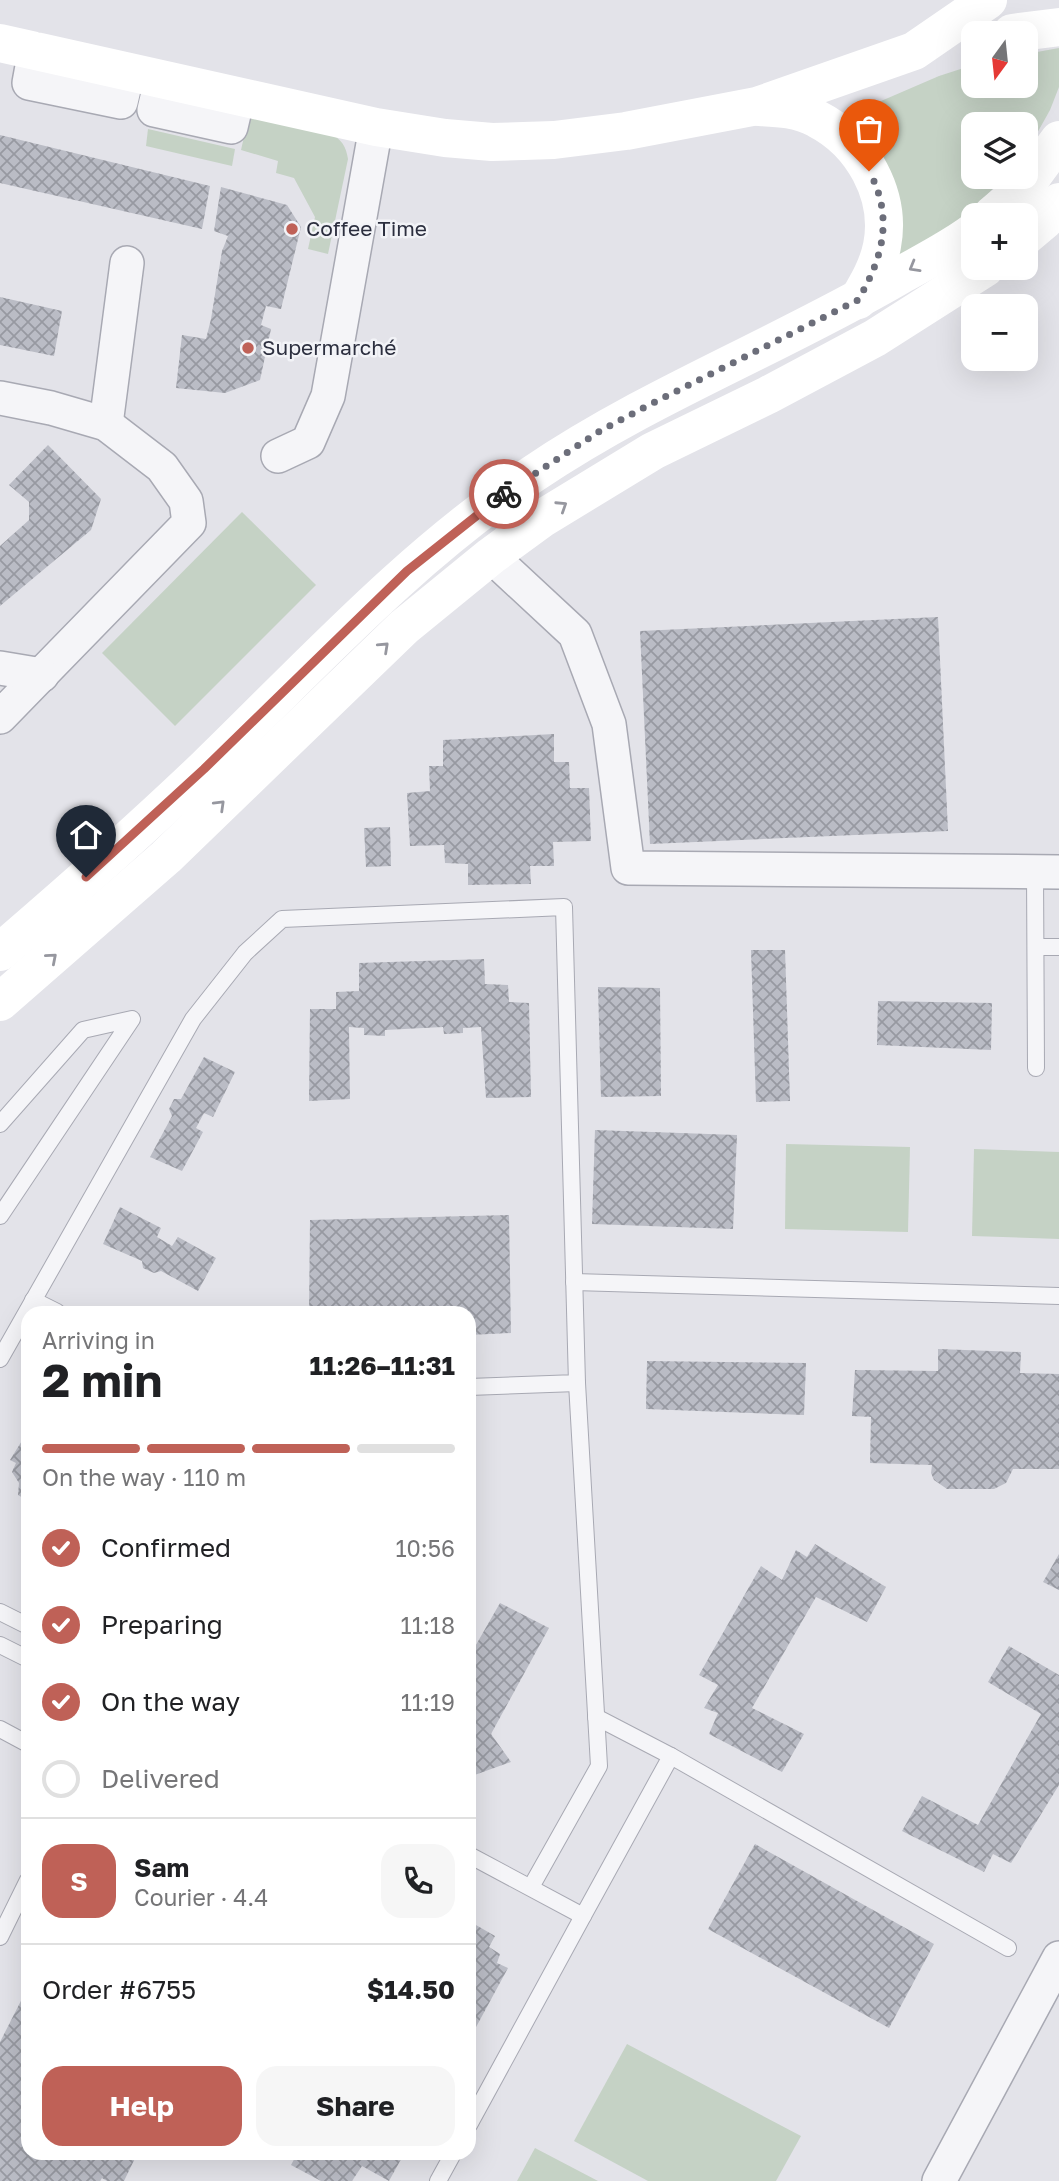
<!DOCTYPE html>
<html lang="en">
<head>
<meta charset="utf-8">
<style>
	:root { --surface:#fff; --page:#f6f6f6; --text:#202124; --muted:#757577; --line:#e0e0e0; --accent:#bf6157 }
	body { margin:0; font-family:"Golos Text",sans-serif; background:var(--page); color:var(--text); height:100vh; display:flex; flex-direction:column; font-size:26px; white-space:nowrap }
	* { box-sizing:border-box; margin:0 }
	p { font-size:23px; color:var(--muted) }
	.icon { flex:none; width:38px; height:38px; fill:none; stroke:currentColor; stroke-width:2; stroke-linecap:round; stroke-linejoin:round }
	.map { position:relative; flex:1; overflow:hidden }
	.sheet { position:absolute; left:21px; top:1306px; width:455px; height:854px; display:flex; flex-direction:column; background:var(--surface); border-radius:21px; box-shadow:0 7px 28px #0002 }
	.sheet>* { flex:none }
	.needle { width:46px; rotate:195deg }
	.controls { position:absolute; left:961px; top:21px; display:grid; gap:14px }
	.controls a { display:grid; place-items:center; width:77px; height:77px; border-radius:14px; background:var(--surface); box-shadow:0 7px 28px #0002; font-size:35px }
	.pin { position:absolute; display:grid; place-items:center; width:60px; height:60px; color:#fff; margin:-72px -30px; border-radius:50% 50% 50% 0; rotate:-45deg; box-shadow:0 0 7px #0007 }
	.pin .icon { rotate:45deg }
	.courier { position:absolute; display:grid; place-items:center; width:70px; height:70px; margin:-35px; border:5px solid #bf6157; border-radius:50%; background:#fff; color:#222; box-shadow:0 2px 9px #0007 }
	.summary em { font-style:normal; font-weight:700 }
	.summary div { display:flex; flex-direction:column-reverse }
	.summary { display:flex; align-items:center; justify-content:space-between; height:119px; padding:0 21px }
	h1 { font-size:46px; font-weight:700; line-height:52px }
	.bar { display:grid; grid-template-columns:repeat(4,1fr); gap:10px 7px; align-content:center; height:84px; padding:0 21px }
	.bar i { height:9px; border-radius:5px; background:var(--line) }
	.bar .active { background:var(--accent) }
	.bar p { grid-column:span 4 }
	.line { display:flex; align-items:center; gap:18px; padding:0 21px; border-top:2px solid var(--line) }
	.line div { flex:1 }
	.round { display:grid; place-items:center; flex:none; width:74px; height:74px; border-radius:21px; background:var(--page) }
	ol { padding:0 21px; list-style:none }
	li { display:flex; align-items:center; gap:21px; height:77px }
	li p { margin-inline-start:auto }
	li .icon { padding:7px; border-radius:50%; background:var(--accent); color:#fff; stroke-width:4 }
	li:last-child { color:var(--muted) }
	li i { width:38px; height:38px; border:4px solid var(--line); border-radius:50% }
	.cta { display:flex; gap:14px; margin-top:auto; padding:14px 21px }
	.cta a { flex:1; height:80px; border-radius:21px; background:var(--accent); color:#fff; font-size:28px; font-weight:700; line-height:80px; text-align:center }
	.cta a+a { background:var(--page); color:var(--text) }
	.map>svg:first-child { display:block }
	.garden { fill:#c5d2c5 }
	.building { fill:url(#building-cross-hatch) }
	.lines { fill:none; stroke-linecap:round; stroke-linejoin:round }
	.service-casing { stroke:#a8a9b3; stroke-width:18 }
	.minor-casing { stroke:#a8a9b3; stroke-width:36 }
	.service { stroke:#f5f5f8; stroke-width:16 }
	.minor { stroke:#f5f5f8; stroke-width:33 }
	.secondary { stroke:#fff; stroke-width:38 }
	.oneway { stroke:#96979f }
	.done { stroke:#6c6e7a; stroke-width:7; stroke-dasharray:0 12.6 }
	.route { stroke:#bf6157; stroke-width:9 }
	.poi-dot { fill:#bf6157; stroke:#f2f3f7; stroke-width:2.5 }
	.labels { text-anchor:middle; stroke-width:5; stroke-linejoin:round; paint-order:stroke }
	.poi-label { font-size:21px; fill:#2c2f3f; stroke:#f2f3f7; text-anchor:start }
</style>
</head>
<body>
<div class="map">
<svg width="1059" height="2181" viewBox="0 0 1059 2181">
	<defs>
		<pattern id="building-cross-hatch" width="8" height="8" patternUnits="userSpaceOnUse" patternTransform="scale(1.75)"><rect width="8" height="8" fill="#babcc5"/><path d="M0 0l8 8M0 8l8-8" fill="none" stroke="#9799a1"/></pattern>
	</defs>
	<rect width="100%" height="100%" fill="#e3e3e9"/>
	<g class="garden">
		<path d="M 1059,48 L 1059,87 L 1050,110 L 1026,153 L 1026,124 L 973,124 L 973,177 L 1005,177 L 958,223 L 890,272 L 844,117 L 939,76 L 973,65 L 973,86 L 1026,86 L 1026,54 Z"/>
		<path d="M 249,115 L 330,133 C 342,140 346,146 348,159 L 328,254 L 308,249 L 315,217 L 294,178 L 276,173 L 278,161 L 241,150 Z"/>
		<path d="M 148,129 L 235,149 L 232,166 L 146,146 Z"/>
		<path d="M 242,512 L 316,585 L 175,726 L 102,653 Z"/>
		<path d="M 786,1144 L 910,1147 L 908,1232 L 785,1229 Z"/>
		<path d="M 974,1149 L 1059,1152 L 1059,1239 L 972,1236 Z"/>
		<path d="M 627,2044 L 801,2136 L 776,2181 L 648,2181 L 574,2141 Z"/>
		<path d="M 535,2148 L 598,2181 L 517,2181 Z"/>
	</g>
	<g class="building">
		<path d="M 0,135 L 210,186 L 202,229 L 0,183 Z"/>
		<path d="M 221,187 L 287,205 L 301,227 L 281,309 L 266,306 L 261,325 L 271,329 L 260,380 L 225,393 L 176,388 L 182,335 L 206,339 L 211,319 L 222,251 L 228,236 L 214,231 Z"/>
		<path d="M 0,297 L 62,311 L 54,356 L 0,345 Z"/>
		<path d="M 48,445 L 101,499 L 91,530 L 0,606 L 0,546 L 29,520 L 29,502 L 9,485 Z"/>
		<path d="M 938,617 L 948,831 L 650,844 L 640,631 Z"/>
		<path d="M 554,734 L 554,762 L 569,762 L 570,788 L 589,788 L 591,841 L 553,842 L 554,866 L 530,866 L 531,884 L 468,885 L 468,864 L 445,863 L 444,845 L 410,846 L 407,793 L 430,791 L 429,766 L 443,766 L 443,740 Z"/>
		<path d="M 390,827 L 391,866 L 366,867 L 364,828 Z"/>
		<path d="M 751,950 L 785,950 L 790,1101 L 756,1102 Z"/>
		<path d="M 484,959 L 485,984 L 508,985 L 509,1002 L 529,1003 L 531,1097 L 486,1098 L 481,1027 L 463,1028 L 463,1033 L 444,1034 L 443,1027 L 385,1030 L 385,1036 L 364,1035 L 364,1028 L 349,1027 L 350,1099 L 309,1101 L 310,1009 L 336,1009 L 336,992 L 359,991 L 359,963 Z"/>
		<path d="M 598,987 L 660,988 L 661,1096 L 601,1097 Z"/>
		<path d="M 878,1001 L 992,1003 L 991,1050 L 877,1045 Z"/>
		<path d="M 204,1057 L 235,1072 L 213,1117 L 204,1113 L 196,1128 L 203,1132 L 182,1171 L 150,1157 L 172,1116 L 169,1109 L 174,1099 L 181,1099 Z"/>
		<path d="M 595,1130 L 737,1135 L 733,1229 L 592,1224 Z"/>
		<path d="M 120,1207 L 161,1228 L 157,1237 L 172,1246 L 178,1237 L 216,1258 L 198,1291 L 161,1271 L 154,1273 L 143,1268 L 142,1261 L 103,1244 Z"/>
		<path d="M 509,1215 L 511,1333 L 469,1335 L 469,1312 L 309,1312 L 310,1220 Z"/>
		<path d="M 938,1349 L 1021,1352 L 1020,1373 L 1059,1374 L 1059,1469 L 1013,1469 L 1006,1483 L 994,1489 L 947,1489 L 934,1480 L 931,1473 L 932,1465 L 870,1463 L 871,1417 L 852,1416 L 855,1370 L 938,1371 Z"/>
		<path d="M 647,1361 L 806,1363 L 804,1415 L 646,1409 Z"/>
		<path d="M 28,1431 L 28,1501 L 18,1495 L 19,1483 L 12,1472 L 16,1463 L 10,1460 Z"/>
		<path d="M 815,1544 L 886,1587 L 867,1622 L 816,1597 L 752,1708 L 804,1734 L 782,1772 L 709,1734 L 718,1713 L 704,1708 L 718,1685 L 699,1675 L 761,1566 L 782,1580 L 796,1550 L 807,1557 Z"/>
		<path d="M 1059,1554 L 1059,1590 L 1043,1582 Z"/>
		<path d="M 500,1603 L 549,1628 L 491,1734 L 511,1762 L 469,1777 L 469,1657 Z"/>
		<path d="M 1009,1646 L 1059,1675 L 1059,1785 L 1011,1863 L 993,1854 L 984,1872 L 902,1831 L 922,1796 L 978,1825 L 1041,1714 L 988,1682 Z"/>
		<path d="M 755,1844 L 934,1944 L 889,2028 L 708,1929 Z"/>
		<path d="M 469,1921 L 495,1936 L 489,1947 L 500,1954 L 497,1963 L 508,1968 L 475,2029 L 469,2026 Z"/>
		<path d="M 28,1987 L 28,2152 L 138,2152 L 124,2181 L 107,2181 L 102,2178 L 100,2181 L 0,2181 L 0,2042 Z"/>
		<path d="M 298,2152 L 405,2152 L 389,2181 L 362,2166 L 352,2181 L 321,2181 L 291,2165 Z"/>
	</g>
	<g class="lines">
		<g class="service-casing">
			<g id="service">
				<path d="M 1035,871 L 1036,1068"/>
				<path d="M 1036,947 L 1059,947"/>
				<path d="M 0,1124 L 83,1030 L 132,1019 L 0,1216"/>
				<path d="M 574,1282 L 1059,1296"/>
				<path d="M 33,1300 L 57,1312"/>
				<path d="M 0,1359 L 193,1019 L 245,953 L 282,919 L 564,907 L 577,1383 L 469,1387"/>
				<path d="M 0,1612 L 28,1626"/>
				<path d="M 0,1645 L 28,1659"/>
				<path d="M 596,1717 L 671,1756"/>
				<path d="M 0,1729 L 28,1744"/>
				<path d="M 469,1855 L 583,1916 L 469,2125"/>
				<path d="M 531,1887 L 599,1766 L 577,1383"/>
				<path d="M 583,1916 L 671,1756 L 1008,1948"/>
				<path d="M 0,1937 L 28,1880"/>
				<path d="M 438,2181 L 454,2152"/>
			</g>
		</g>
		<g class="minor-casing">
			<g id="minor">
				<path d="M 35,50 L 29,83 L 121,102 L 128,72"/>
				<path d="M 161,80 L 154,110 L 231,127 L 238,97"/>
				<path d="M 0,398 L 51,408 L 106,424 L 162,467 L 186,501 L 189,523 L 0,717"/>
				<path d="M 106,424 L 127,263"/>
				<path d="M 278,456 L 308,442 L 328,396 L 376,127"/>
				<path d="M 491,556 L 575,634 L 609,724 L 628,868 L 1059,872"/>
				<path d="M 0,668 L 42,675"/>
				<path d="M 939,2181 L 1059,1958"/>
			</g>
		</g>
		<use href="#service" class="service"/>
		<use href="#minor" class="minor"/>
		<g class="secondary">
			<path d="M 1012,33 L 1059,27"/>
			<path d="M 0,43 L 376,127 L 445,138 L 492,142 L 554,140 L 626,131 L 757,106 L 914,51 L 988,0"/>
			<path d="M 759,107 C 779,108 799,109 817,119 C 862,142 892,195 882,246 C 878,266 868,283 858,300"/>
			<path d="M 992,215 L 1023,189 L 1059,140"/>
			<path d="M 1026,236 L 1045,220 L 1059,202"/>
			<path d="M 0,952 C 70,892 139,831 205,768 C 311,665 410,556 533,474 C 648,396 779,346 899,276 C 924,262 950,249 973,232"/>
			<path d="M 0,1002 L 166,857 L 404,627 L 491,556 L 543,518 L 653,451 L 768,395 L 875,338 L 985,268"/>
		</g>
	</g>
	<defs><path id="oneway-chevron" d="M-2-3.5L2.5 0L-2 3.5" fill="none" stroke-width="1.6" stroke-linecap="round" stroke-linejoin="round" transform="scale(1.75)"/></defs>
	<g class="oneway">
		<use href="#oneway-chevron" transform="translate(914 267) rotate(150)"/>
		<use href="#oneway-chevron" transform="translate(562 506) rotate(-33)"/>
		<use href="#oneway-chevron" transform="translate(384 647) rotate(-43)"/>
		<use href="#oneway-chevron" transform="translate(220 805) rotate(-44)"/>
		<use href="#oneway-chevron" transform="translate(52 958) rotate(-41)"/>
	</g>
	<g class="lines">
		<path class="done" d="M 504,494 L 600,431 L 647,406 L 858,300 C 883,258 894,217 869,171"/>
		<path class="route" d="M 86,877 L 204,769 L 407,571 L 504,494"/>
	</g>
	<g class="poi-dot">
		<circle cx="292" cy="229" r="7"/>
		<circle cx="248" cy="348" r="7"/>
	</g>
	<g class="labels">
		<g class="poi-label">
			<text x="306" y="236">Coffee Time</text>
			<text x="262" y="355">Supermarché</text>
		</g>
	</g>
</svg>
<div class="controls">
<a><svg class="needle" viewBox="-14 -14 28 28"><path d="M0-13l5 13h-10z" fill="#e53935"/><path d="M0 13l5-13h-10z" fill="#757577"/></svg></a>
<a><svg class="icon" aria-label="layers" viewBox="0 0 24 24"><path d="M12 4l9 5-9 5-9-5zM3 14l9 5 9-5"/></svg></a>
<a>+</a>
<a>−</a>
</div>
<div class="pin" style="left:869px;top:171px;background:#ea580c"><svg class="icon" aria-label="bag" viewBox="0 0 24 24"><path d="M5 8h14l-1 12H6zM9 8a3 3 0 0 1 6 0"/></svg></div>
<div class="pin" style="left:86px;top:877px;background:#1f2937"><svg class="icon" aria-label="home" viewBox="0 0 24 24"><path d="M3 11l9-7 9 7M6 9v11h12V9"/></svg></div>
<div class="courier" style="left:504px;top:494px"><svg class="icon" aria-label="bike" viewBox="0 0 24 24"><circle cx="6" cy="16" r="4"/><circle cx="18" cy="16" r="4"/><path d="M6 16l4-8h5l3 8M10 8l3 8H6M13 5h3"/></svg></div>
<section class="sheet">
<div class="summary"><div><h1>2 min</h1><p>Arriving in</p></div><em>11:26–11:31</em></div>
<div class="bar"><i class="active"></i><i class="active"></i><i class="active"></i><i></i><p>On the way · 110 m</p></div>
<ol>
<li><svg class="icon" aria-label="check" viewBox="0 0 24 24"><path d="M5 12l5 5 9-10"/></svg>Confirmed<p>10:56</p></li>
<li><svg class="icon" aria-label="check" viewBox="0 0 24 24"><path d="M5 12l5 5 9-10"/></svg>Preparing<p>11:18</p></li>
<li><svg class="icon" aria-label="check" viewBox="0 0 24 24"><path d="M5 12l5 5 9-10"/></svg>On the way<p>11:19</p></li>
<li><i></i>Delivered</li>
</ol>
<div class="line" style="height:126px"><b class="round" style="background:var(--accent);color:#fff">S</b><div><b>Sam</b><p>Courier · 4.4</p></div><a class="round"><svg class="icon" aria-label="phone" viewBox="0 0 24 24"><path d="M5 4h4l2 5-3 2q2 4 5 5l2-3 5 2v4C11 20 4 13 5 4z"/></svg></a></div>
<div class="line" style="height:91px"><div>Order #6755</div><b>$14.50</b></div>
<div class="cta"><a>Help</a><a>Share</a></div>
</section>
</div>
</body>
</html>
